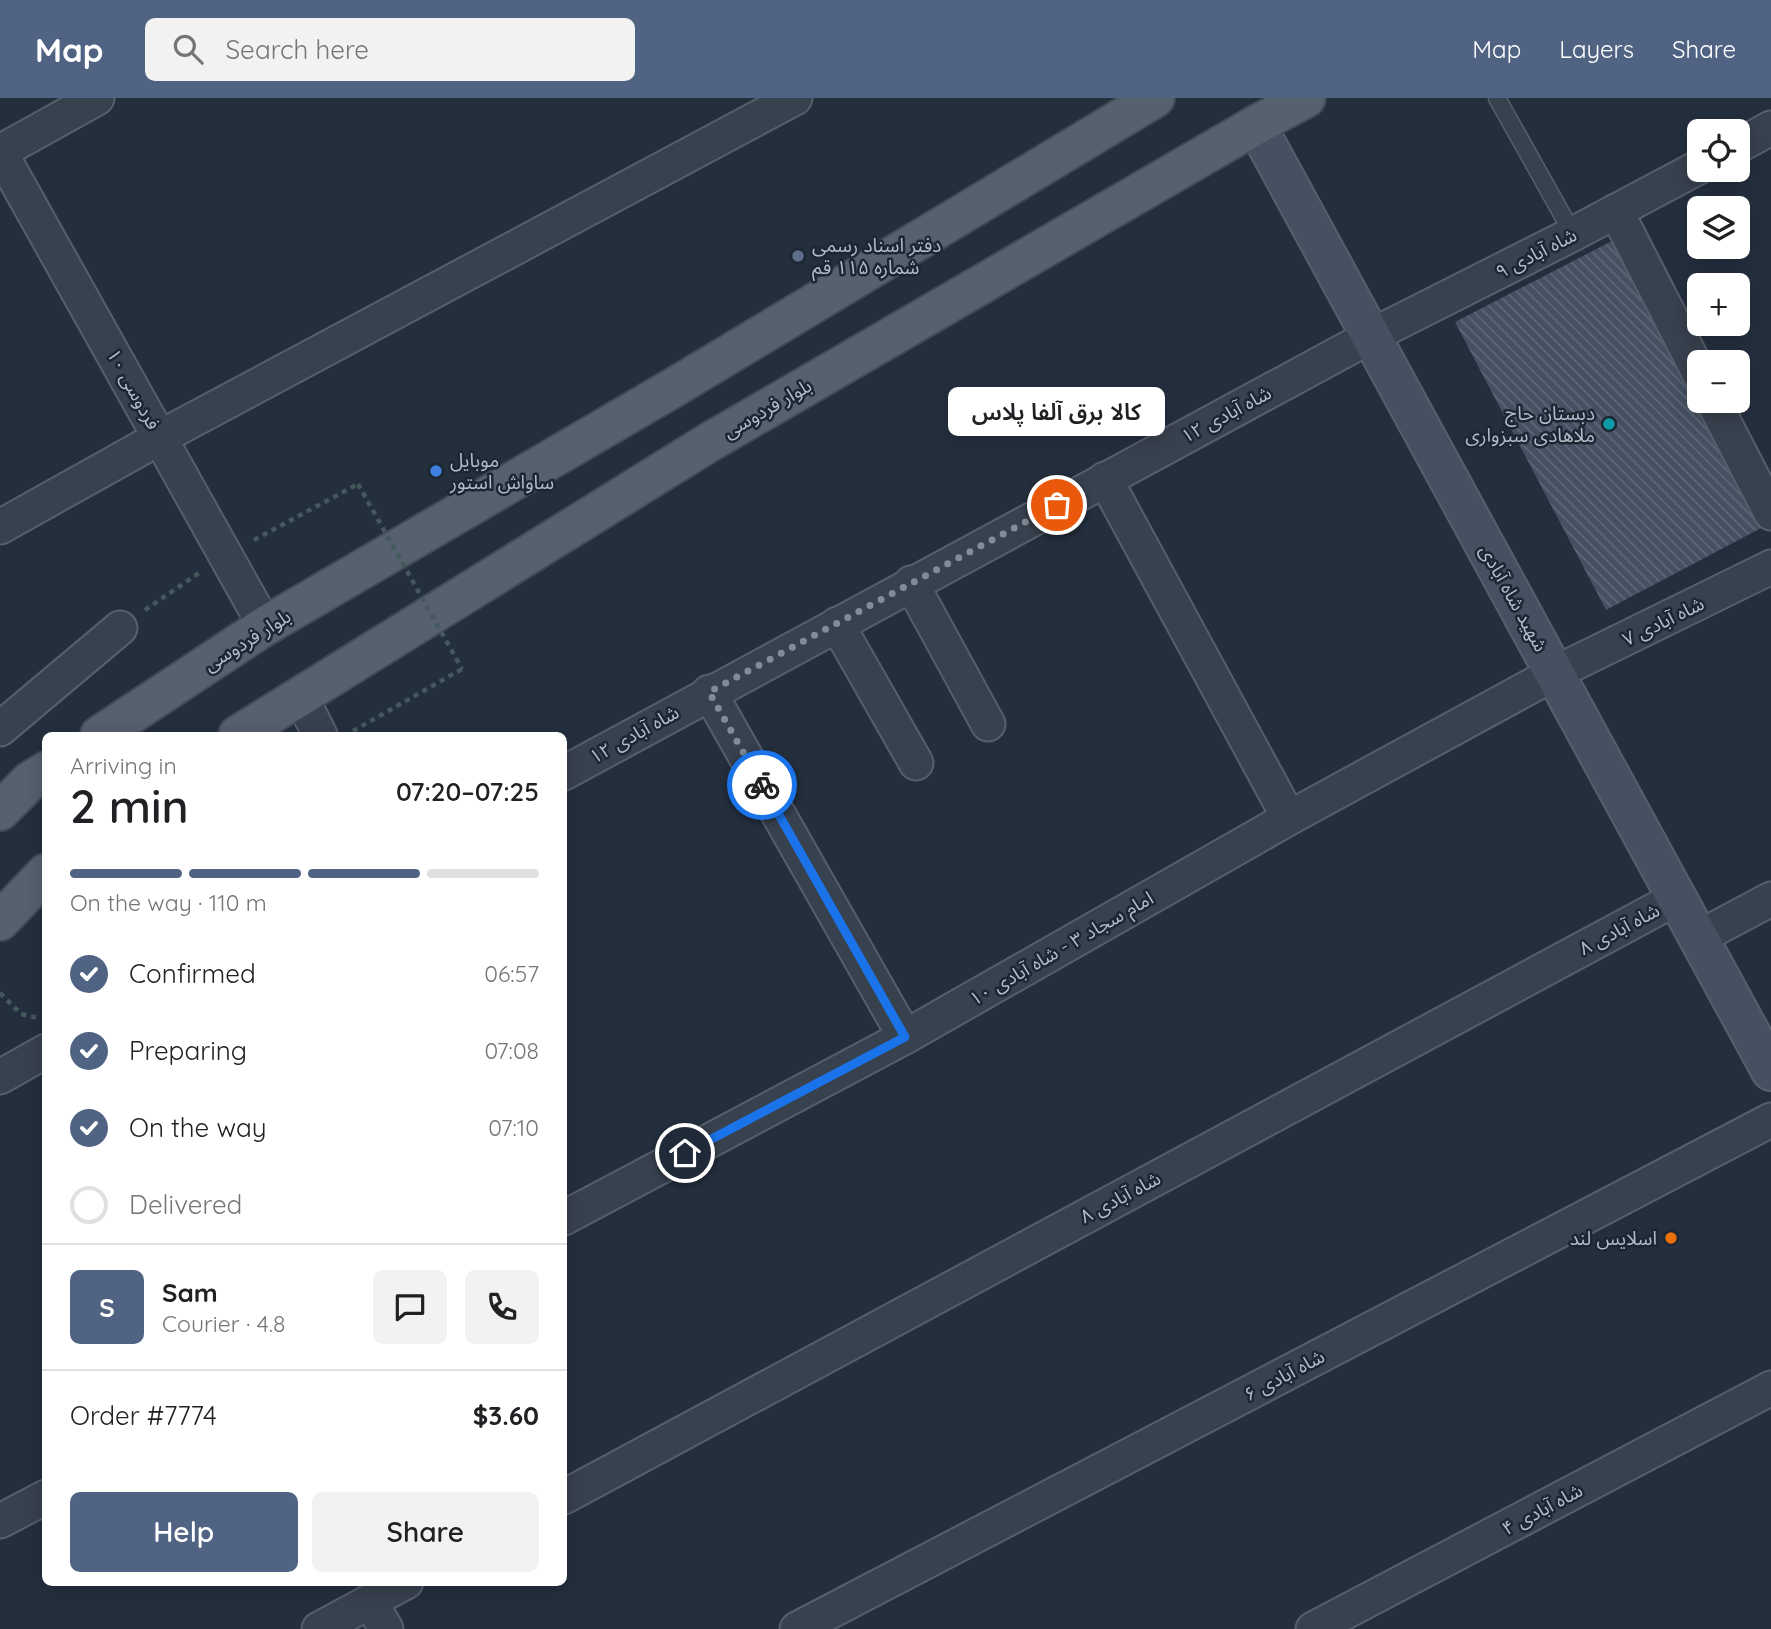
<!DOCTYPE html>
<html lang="en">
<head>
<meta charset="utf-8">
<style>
	:root { --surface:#fff; --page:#f2f2f2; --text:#202124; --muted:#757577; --line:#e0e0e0; --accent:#506383 }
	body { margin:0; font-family:Quicksand,"Noto Sans Arabic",sans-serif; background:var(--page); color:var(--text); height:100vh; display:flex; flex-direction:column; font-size:26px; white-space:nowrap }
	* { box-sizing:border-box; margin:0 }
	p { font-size:23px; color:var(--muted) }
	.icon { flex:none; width:38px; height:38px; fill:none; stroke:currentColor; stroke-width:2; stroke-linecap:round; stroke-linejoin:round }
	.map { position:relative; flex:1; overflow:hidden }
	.drawer { position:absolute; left:42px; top:634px; width:525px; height:854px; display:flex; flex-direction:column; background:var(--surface); border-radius:10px; box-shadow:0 4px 18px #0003 }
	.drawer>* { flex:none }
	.controls { position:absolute; left:1687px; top:21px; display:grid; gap:14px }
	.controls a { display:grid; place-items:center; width:63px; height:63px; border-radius:10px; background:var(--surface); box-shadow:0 4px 18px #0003; font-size:35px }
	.pin { position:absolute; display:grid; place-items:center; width:60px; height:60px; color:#fff; margin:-30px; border:4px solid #fff; border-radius:50%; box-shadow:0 2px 7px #0007 }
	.courier { position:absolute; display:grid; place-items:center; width:70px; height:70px; margin:-35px; border:5px solid #1a73e8; border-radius:50%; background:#fff; color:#222; box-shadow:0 2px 9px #0007 }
	.bubble { position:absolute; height:49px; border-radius:10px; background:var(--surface); box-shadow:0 4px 18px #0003; font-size:23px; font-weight:600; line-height:49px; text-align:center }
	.summary em { font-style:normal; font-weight:600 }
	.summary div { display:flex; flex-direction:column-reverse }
	.summary { display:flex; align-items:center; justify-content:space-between; height:119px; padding:0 28px }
	h1 { font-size:46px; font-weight:600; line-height:52px }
	.bar { display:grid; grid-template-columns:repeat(4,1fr); gap:10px 7px; align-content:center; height:84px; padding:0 28px }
	.bar i { height:9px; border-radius:5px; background:var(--line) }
	.bar .on { background:var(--accent) }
	.bar p { grid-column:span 4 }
	.line { display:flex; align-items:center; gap:18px; padding:0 28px; border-top:2px solid var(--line) }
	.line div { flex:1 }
	.round { display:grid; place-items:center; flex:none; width:74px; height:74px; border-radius:10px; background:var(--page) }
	ol { padding:0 28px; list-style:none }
	li { display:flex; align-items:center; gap:21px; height:77px }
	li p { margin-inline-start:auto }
	li .icon { padding:7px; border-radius:50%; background:var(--accent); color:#fff; stroke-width:4 }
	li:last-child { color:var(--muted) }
	li i { width:38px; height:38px; border:4px solid var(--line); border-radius:50% }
	.button { display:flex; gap:14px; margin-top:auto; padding:14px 28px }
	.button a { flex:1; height:80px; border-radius:10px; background:var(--accent); color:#fff; font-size:28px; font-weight:600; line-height:80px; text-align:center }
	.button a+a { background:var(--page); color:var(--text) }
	header { display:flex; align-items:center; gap:42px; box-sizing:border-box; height:98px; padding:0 35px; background:var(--accent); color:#fff }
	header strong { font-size:33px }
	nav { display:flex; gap:38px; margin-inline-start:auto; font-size:24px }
	.search { width:490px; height:63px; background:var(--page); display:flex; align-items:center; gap:18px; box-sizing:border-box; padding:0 24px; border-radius:10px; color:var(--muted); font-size:26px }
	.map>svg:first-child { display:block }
	.building { fill:url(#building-back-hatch) }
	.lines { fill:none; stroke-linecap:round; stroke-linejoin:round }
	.lane-casing { stroke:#565f6c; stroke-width:19 }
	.street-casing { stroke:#565f6c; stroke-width:37 }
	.secondary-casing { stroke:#565f6c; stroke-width:42 }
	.primary-casing { stroke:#414a57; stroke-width:42 }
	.path { stroke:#44595c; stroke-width:4.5; stroke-dasharray:5 5; stroke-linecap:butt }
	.lane { stroke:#38414e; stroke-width:16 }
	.street { stroke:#38414e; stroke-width:33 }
	.secondary { stroke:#465061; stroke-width:38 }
	.primary { stroke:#56606e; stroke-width:38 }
	.path-bridge { stroke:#44595c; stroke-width:4.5; stroke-dasharray:5 5; stroke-linecap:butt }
	.done { stroke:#828b98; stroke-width:7; stroke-dasharray:0 12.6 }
	.route { stroke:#1a73e8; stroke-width:9 }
	.service-dot { fill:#5c6f8a; stroke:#1d2633; stroke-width:2.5 }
	.culture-dot { fill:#0f9aa8; stroke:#1d2633; stroke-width:2.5 }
	.shop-dot { fill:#3f7fe0; stroke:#1d2633; stroke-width:2.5 }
	.food-dot { fill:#e8710a; stroke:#1d2633; stroke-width:2.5 }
	.labels { text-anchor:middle; stroke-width:5; stroke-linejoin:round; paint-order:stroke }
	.poi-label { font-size:19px; fill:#b4bcc9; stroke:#1d2633; text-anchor:start }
	.street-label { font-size:19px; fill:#b4bcc9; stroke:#1d2633 }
</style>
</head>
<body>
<header>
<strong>Map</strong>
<div class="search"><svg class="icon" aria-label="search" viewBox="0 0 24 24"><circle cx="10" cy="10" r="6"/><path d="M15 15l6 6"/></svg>Search here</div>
<nav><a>Map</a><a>Layers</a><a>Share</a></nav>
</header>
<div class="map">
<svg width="1771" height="1531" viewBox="0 0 1771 1531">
	<defs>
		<pattern id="building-back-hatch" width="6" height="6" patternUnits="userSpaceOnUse" patternTransform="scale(1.75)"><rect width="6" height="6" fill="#455162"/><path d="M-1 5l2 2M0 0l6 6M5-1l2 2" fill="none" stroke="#5d6877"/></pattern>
	</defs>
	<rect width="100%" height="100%" fill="#242f3e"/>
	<path class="building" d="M 1612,143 L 1763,429 L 1606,512 L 1455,224 Z"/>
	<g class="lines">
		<g class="lane-casing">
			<path id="lane" d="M 1497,0 L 1573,136"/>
		</g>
		<g class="street-casing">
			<g id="street">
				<path d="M 1738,48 L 1771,30"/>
				<path d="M 0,54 L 265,528"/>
				<path d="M 0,54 L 97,0"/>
				<path d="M 1616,113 L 1699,275"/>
				<path d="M 1713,303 L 1771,415"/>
				<path d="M 1105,381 L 1289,720"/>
				<path d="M 0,429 L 161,339 L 795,0"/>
				<path d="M 911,485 L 988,626"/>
				<path d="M 837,526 L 916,665"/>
				<path d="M 709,594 L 905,939"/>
				<path d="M 300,597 L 320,637"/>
				<path d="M 0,631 L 120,530"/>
				<path d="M 564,675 L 1371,238 L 1573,136 L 1699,69"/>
				<path d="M 1698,840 L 1771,801"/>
				<path d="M 0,979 L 46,953"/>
				<path d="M 564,1120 L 905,939 L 1289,720 L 1555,575 L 1771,469"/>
				<path d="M 564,1399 L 1677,800"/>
				<path d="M 0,1423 L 46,1399"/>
				<path d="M 370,1503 L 386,1531"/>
				<path d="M 319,1531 L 406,1484"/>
				<path d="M 797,1531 L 1771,1022"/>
				<path d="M 1313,1531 L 1771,1290"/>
			</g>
		</g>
		<g class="secondary-casing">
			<path id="secondary" d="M 1256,27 L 1771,973"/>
		</g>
		<g class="primary-casing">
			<g id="primary">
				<path d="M 100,637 L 265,528 L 678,287 L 1155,0"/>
				<path d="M 238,637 L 708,345 L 1256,27 L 1306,0"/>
				<path d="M 0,713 L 30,683 L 46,673"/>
				<path d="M 0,823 L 46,775"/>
			</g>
		</g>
		<g class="path">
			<path d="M 254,442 L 358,386"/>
			<path d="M 145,512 L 199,475"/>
			<path d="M 353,633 L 462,571"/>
			<path d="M 0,895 L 21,916 L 38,920"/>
		</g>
		<use href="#lane" class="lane"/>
		<use href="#street" class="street"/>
		<use href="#secondary" class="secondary"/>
		<use href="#primary" class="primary"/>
		<path class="path-bridge" d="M 358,386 L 462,571"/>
	</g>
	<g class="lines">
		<path class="done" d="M 762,687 L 709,594 L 1057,407"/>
		<path class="route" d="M 685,1055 L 905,939 L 762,687"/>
	</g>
	<circle class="service-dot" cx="798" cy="158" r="7"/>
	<circle class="culture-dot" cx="1609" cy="326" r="7"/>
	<circle class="shop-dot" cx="436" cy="373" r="7"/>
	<circle class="food-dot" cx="1671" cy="1140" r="7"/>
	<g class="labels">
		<g class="poi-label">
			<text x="812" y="154">دفتر اسناد رسمی<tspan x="812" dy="22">شماره ۱۱۵ قم</tspan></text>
			<text x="1595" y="322" text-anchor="end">دبستان حاج<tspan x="1595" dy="22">ملاهادی سبزواری</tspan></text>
			<text x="450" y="369">موبایل<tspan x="450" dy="22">ساواش استور</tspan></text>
			<text x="1657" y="1147" text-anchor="end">اسلایس لند</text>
		</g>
		<g class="street-label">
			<text transform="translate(1536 155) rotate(-27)" y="7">شاه آبادی ۹</text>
			<text transform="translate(134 291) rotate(61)" y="7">فردوسی ۱۰</text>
			<text transform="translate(767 310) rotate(-30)" y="7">بلوار فردوسی</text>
			<text transform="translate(1226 316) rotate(-28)" y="7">شاه آبادی ۱۲</text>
			<text transform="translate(1514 500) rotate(61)" y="7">شهید شاه آبادی</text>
			<text transform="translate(1663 523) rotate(-26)" y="7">شاه آبادی ۷</text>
			<text transform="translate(247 542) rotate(-32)" y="7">بلوار فردوسی</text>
			<text transform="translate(634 636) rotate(-29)" y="7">شاه آبادی ۱۲</text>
			<text transform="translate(1619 831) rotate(-28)" y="7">شاه آبادی ۸</text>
			<text transform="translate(1061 850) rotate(-30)" y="7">امام سجاد ۳ - شاه آبادی ۱۰</text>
			<text transform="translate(1120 1099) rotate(-28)" y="7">شاه آبادی ۸</text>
			<text transform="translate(1284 1277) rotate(-28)" y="7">شاه آبادی ۶</text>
			<text transform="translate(1542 1411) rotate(-28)" y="7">شاه آبادی ۴</text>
		</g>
	</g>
</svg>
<div class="controls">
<a><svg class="icon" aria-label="locate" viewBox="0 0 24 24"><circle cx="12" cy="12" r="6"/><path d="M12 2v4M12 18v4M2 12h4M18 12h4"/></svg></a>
<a><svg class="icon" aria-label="layers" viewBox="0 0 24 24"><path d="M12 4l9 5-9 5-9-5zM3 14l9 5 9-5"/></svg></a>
<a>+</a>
<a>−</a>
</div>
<div class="pin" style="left:1057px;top:407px;background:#ea580c"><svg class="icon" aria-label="bag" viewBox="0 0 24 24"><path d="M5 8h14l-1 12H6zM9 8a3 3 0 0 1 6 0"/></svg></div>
<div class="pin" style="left:685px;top:1055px;background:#1f2937"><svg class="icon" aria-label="home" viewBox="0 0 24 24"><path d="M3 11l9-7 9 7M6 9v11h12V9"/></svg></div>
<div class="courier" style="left:762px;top:687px"><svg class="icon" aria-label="bike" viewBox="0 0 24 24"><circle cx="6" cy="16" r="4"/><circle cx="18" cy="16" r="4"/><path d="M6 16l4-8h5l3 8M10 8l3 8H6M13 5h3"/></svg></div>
<div class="bubble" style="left:948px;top:289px;width:217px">کالا برق آلفا پلاس</div>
<section class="drawer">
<div class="summary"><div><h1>2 min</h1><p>Arriving in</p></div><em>07:20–07:25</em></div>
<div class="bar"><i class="on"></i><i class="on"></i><i class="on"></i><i></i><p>On the way · 110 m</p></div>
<ol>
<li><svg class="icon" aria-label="check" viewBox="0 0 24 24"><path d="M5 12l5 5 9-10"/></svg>Confirmed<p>06:57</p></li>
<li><svg class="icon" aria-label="check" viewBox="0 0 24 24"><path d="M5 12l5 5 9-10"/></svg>Preparing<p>07:08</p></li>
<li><svg class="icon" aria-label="check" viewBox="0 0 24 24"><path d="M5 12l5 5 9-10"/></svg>On the way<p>07:10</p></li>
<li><i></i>Delivered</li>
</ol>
<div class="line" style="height:126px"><b class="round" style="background:var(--accent);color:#fff">S</b><div><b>Sam</b><p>Courier · 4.8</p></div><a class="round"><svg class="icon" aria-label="chat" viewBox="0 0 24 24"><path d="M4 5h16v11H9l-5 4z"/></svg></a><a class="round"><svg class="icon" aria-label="phone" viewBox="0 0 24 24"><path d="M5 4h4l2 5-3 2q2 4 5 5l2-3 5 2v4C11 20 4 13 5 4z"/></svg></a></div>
<div class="line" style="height:91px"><div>Order #7774</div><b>$3.60</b></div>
<div class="button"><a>Help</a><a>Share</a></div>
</section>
</div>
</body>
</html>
